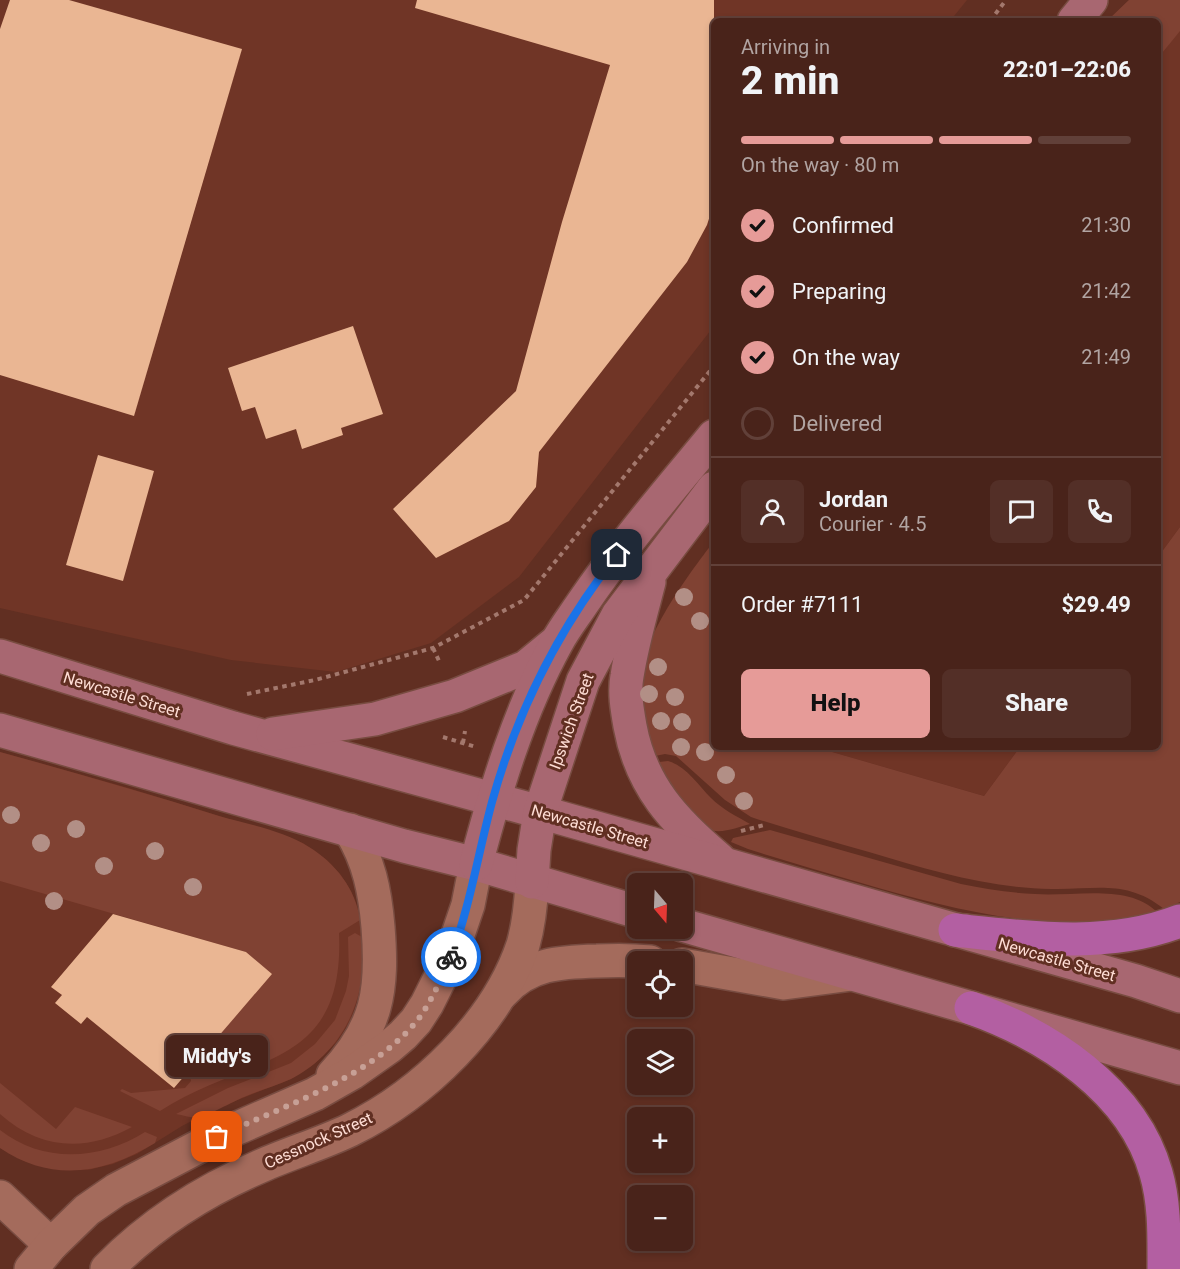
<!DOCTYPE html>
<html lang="en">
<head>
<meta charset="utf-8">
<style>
	:root { --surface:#49231a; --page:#532f27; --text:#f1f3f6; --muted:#b1a4a2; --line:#614039; --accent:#e69b98 }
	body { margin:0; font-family:Roboto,sans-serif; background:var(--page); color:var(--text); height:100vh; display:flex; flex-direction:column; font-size:22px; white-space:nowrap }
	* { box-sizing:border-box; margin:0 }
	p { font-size:20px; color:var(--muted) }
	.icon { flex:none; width:33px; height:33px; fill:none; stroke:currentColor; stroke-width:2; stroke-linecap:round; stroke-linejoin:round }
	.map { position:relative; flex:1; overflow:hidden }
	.panel { position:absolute; left:711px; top:18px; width:450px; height:732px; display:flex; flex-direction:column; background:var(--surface); border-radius:9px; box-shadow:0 3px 9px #0003,0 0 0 2px var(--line) }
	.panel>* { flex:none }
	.needle { width:39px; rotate:161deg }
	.buttons { position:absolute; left:627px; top:873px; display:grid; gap:12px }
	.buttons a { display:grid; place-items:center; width:66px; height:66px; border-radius:9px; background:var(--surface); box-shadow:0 3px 9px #0003,0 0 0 2px var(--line); font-size:30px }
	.pin { position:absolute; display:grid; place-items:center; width:51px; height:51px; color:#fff; margin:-26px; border-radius:12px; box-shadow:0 3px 9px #0006 }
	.courier { position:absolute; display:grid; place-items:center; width:60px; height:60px; margin:-30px; border:4px solid #1a73e8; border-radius:50%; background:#fff; color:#222; box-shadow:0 2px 8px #0007 }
	.bubble { position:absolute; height:42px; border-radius:9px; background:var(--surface); box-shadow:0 3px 9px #0003,0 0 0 2px var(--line); font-size:20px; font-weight:800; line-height:42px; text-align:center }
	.head em { font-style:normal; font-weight:800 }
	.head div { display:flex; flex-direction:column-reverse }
	.head { display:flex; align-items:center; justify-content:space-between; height:102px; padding:0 30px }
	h1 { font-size:39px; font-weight:800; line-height:45px }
	.bar { display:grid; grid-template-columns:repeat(4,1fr); gap:9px 6px; align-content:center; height:72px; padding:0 30px }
	.bar i { height:8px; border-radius:4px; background:var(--line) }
	.bar .current { background:var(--accent) }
	.bar p { grid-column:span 4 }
	.line { display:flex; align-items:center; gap:15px; padding:0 30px; border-top:2px solid var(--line) }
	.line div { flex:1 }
	.round { display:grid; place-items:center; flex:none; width:63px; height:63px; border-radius:9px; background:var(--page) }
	ol { padding:0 30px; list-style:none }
	li { display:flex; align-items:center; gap:18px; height:66px }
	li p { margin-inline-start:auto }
	li .icon { padding:6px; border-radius:50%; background:var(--accent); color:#111; stroke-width:4 }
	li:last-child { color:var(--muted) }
	li i { width:33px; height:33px; border:3px solid var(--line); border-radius:50% }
	.cta { display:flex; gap:12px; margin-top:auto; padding:12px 30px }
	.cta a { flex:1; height:69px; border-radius:9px; background:var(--accent); color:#111; font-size:24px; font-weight:800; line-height:69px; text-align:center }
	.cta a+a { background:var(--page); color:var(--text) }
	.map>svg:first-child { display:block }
	.built { fill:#703526 }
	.green { fill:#804233 }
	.building { fill:#eab693 }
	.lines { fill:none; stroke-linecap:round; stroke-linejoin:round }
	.minor-casing { stroke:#784c41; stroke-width:36 }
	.secondary-casing { stroke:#784c41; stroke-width:36 }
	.motorway-casing { stroke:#784c41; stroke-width:36 }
	.path { stroke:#a3786d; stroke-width:4; stroke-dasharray:4.5 4.5; stroke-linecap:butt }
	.minor { stroke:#a46b5c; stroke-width:33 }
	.secondary { stroke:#a86771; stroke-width:33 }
	.motorway { stroke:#b35fa2; stroke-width:33 }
	.tree { fill:#b28f86 }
	.done { stroke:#c7a096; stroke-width:6; stroke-dasharray:0 10.8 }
	.route { stroke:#1a73e8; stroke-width:8 }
	.labels { text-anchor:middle; stroke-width:6; stroke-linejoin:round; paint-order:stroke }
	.street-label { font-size:16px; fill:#feddd5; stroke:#612f22 }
</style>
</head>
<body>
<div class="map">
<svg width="1180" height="1269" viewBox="0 0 1180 1269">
	<rect width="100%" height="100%" fill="#612f22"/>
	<g class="built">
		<path d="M 0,0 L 967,0 L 950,21 L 714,21 L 714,326 L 519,577 L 431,643 L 336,672 L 231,660 L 0,608 Z"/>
		<path d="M 1129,0 L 1180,0 L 1180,527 L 1158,557 L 1158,21 L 1107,21 Z"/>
		<path d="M 815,747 L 1020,747 L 984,796 Z"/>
		<path d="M 0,752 L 125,787 L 275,833 L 303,843 L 327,860 L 341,875 L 351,891 L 360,915 L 363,946 L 359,996 L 350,1021 L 336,1043 L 314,1064 L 291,1079 L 215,1109 L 182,1126 L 137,1154 L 113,1164 L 88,1170 L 52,1168 L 24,1161 L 0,1148 Z"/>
	</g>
	<g class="green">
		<path d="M 1129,0 L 1180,0 L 1180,31 L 1158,58 L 1158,21 L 1107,21 Z"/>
		<path d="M 1180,527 L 1180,902 L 1164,909 C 1126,879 1096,890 1051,889 C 988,888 929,870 869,852 C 830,841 790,830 751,817 L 725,800 L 676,756 L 665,754 L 655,756 L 650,753 C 647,732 641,710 640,688 C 638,641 687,577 714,541 L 714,626 L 712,665 L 714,669 L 714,747 L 815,747 L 984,796 L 1020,747 L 1158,747 L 1158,557 Z"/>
		<path d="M 0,752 C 73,772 146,793 219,816 C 247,824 285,831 309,847 C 335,863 356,889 360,920 L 339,933 C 345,1071 249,1053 160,1111 L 120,1091 L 122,1089 L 131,1093 L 185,1088 L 191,1081 L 189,1070 L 271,974 L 246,952 L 0,881 Z"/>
		<path d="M 668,761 C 686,766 698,785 711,798 C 722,809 736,816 750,824 C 738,827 720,835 708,829 C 693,822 668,783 657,768 L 659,762 Z"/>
		<path d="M 770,830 L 961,884 C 986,889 1010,893 1035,894 C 1073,897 1128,883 1157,912 C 1058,938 954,910 858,882 C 821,871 785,861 748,849 L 731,842 L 733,838 Z"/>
		<path d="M 355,933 L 362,937 C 369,995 345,1051 291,1079 C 276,1086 260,1090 244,1097 C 234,1101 207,1116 198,1118 C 192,1118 182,1115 176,1114 L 228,1088 L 291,1063 L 315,1044 L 335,1020 L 346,991 L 349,976 L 348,937 Z"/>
		<path d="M 0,1083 L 56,1129 L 75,1107 L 132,1127 C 87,1152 40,1150 0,1114 Z"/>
		<path d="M 0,1130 C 43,1164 101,1160 145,1132 L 157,1137 L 155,1143 C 104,1174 52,1183 0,1148 Z"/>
	</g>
	<g class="building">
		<path d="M 10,0 L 69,0 L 242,49 L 134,416 L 0,375 L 0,29 Z"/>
		<path d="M 417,0 L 714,0 L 714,203 L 707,225 L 687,262 L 539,452 L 536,487 L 509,521 L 436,558 L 393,509 L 516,391 L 562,222 L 610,65 L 415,8 Z"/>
		<path d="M 353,326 L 383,414 L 341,428 L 343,435 L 302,449 L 296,429 L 266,439 L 255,407 L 242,411 L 228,368 Z"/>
		<path d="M 98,455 L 154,471 L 123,581 L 66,565 Z"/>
		<path d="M 113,914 L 246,952 L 272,974 L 174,1088 L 87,1017 L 81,1024 L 55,1003 L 62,995 L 51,987 Z"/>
	</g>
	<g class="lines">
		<g class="minor-casing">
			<g id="minor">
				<path d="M 682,965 L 784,983 L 852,974"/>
				<path d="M 502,993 C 528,963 561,962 597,961 C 615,960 632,960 650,962"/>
				<path d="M 333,1075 C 378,1027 383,990 378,927 C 375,891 369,861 350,830"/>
				<path d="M 0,1197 L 51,1245"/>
				<path d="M 31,1269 L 51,1245 L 87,1210 L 116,1190 L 217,1137 L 315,1094 L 352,1073 L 389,1047 L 403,1035 L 416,1021 L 427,1004 L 450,958 L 468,905 L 476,864"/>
				<path d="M 107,1269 C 150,1225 205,1190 261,1166 C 290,1153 321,1144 350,1130 C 423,1094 497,1023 523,945 C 529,924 531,903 532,882"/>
			</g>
		</g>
		<g class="secondary-casing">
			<g id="secondary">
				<path d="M 1074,21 L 1091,0"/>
				<path d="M 649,582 C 641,613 632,644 627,676 C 624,692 627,709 630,726 C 641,786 674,821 719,859"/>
				<path d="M 0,656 L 233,728 L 540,812 L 1136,981 L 1180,996"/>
				<path d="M 0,730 L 404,846 L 476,864 L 638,912"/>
				<path d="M 273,734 L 375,719 L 455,696 L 526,667 L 554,644"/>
				<path d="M 476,864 C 496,788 519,711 557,642 C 564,629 574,616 582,604 C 622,545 669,491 714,436"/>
				<path d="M 532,882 L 534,850 L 540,812 L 583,681 L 618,615 L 714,488"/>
				<path d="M 682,925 L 1180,1068"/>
			</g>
		</g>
		<g class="motorway-casing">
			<g id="motorway">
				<path d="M 955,930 C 1030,938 1108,949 1180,921"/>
				<path d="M 971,1008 C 1047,1035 1133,1090 1156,1173 C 1165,1204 1164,1237 1164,1269"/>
			</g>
		</g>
		<g class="path">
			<path d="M 990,21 L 1006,0"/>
			<path d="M 433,648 L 440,663"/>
			<path d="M 247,694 L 315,680 L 433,648 L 524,600 L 714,366"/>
			<path d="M 443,737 L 476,747"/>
			<path d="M 463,743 L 465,731"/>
			<path d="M 741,831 L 764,825"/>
		</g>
		<use href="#minor" class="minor"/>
		<use href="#secondary" class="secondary"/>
		<use href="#motorway" class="motorway"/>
	</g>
	<g class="tree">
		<circle cx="684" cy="597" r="9"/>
		<circle cx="700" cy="621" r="9"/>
		<circle cx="658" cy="667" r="9"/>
		<circle cx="649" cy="694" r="9"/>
		<circle cx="675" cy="697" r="9"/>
		<circle cx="661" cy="721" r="9"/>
		<circle cx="682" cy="722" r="9"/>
		<circle cx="681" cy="747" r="9"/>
		<circle cx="705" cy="752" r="9"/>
		<circle cx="726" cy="775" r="9"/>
		<circle cx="744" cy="801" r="9"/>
		<circle cx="11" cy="815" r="9"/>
		<circle cx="76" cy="829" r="9"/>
		<circle cx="41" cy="843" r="9"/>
		<circle cx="155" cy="851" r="9"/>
		<circle cx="104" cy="866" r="9"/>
		<circle cx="193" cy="887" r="9"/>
		<circle cx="54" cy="901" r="9"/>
	</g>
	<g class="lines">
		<path class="done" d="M 217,1137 C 283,1106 368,1079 416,1022 C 431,1003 441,979 451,957"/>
		<path class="route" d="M 451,957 C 470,906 478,854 492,802 C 517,712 559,628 617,555"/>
	</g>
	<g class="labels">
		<g class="street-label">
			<text transform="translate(122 694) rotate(17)" y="6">Newcastle Street</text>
			<text transform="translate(571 721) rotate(-70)" y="6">Ipswich Street</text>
			<text transform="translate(590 826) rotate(16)" y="6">Newcastle Street</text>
			<text transform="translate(1057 959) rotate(16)" y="6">Newcastle Street</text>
			<text transform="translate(318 1140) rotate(-24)" y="6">Cessnock Street</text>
		</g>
	</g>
</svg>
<div class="buttons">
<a><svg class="needle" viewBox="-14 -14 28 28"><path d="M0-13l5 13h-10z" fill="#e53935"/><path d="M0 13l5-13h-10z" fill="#b1a4a2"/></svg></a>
<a><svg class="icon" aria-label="locate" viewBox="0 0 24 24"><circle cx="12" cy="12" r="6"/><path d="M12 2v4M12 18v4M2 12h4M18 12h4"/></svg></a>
<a><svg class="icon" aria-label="layers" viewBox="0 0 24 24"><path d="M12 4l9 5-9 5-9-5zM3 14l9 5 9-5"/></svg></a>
<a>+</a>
<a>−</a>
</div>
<div class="pin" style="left:217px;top:1137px;background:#ea580c"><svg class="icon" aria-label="bag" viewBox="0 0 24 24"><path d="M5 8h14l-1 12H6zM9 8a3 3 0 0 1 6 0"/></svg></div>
<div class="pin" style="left:617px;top:555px;background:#1f2937"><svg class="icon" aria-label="home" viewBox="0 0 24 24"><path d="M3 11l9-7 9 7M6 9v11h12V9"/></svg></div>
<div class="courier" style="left:451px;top:957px"><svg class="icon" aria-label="bike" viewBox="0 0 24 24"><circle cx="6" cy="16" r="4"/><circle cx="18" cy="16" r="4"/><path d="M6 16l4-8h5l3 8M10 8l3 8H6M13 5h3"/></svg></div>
<div class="bubble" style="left:166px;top:1035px;width:102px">Middy's</div>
<section class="panel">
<div class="head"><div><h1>2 min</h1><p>Arriving in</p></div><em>22:01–22:06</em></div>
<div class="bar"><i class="current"></i><i class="current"></i><i class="current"></i><i></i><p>On the way · 80 m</p></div>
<ol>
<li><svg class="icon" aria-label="check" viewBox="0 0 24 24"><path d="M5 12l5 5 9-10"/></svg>Confirmed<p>21:30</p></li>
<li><svg class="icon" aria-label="check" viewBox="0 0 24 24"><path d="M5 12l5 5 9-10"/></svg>Preparing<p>21:42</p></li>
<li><svg class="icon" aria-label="check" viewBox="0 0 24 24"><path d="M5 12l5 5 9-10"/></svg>On the way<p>21:49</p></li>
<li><i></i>Delivered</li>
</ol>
<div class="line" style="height:108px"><a class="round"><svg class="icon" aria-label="person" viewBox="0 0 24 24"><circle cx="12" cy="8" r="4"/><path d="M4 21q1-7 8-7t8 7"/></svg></a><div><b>Jordan</b><p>Courier · 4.5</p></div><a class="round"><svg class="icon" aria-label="chat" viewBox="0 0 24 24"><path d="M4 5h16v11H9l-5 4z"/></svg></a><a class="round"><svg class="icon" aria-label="phone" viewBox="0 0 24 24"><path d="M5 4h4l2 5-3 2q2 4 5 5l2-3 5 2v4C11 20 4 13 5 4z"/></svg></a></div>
<div class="line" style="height:78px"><div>Order #7111</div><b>$29.49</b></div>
<div class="cta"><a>Help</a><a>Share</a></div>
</section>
</div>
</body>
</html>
